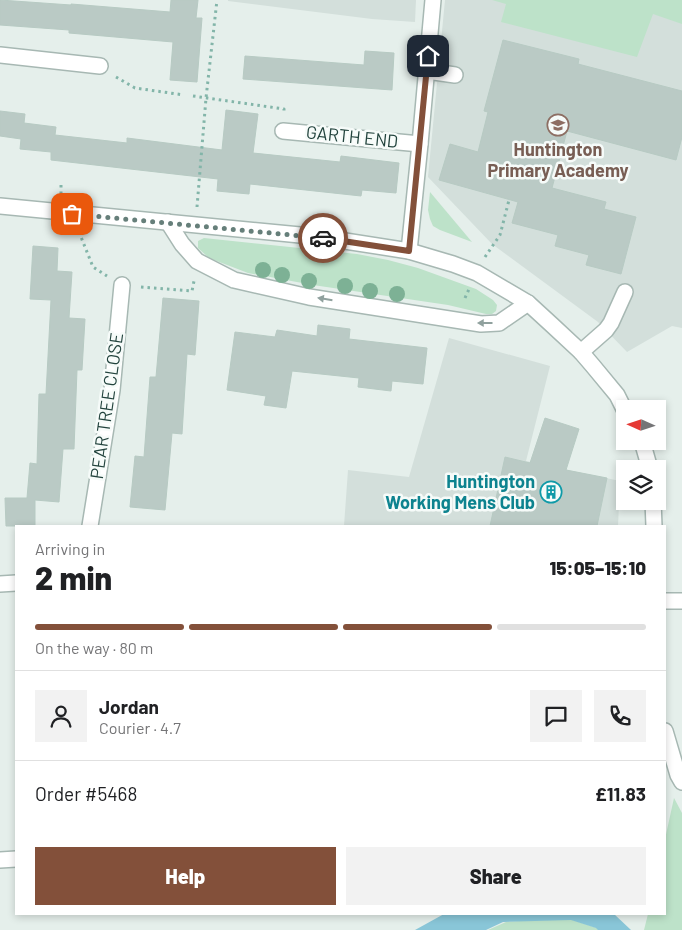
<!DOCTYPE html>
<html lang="en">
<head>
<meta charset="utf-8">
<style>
	:root { --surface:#fff; --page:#f2f2f2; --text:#202124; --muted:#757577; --line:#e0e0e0; --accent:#83503a }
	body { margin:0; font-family:Barlow,sans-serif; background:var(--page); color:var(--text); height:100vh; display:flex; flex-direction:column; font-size:19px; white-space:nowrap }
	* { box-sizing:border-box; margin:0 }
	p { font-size:16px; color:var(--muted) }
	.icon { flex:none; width:28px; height:28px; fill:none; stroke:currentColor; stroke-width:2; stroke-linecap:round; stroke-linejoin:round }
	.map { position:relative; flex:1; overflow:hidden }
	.side { position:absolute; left:15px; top:525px; width:651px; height:390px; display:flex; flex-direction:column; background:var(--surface); border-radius:0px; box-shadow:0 2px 8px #0003 }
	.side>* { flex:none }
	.needle { width:32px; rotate:273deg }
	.fabs { position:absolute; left:616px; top:400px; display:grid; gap:10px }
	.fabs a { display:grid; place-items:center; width:50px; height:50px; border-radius:0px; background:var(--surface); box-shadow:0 2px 8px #0003; font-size:25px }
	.pin { position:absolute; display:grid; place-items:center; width:42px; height:42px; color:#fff; margin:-21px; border-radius:10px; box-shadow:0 2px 8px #0006 }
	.courier { position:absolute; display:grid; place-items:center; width:50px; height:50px; margin:-25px; border:4px solid #83503a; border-radius:50%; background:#fff; color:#222; box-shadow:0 1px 6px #0007 }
	.summary em { font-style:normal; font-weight:800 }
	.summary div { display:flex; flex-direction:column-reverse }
	.summary { display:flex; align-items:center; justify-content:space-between; height:85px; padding:0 20px }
	h1 { font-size:32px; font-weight:800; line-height:38px }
	.bar { display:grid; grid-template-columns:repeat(4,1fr); gap:8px 5px; align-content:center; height:60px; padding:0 20px }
	.bar i { height:6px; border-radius:4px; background:var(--line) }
	.bar .current { background:var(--accent) }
	.bar p { grid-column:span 4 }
	.line { display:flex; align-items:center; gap:12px; padding:0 20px; border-top:1px solid var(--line) }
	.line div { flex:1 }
	.round { display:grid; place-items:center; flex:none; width:52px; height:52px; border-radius:0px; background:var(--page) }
	.primary-button { display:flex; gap:10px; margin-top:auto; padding:10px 20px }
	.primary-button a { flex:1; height:58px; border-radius:0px; background:var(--accent); color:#fff; font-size:20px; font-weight:800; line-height:58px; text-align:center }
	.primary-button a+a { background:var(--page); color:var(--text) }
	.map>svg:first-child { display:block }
	.built { fill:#d3dfdb }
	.green { fill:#bde2c9 }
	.water { fill:#89c6d8 }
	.building { fill:#bacac5; stroke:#b7cac3 }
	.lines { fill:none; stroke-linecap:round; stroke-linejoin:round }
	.minor-casing { stroke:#a7b8b3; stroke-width:18 }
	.path { stroke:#83b5a9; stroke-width:3; stroke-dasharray:2.5 4; stroke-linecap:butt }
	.minor { stroke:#fff; stroke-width:15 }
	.tree { fill:#7db195 }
	.oneway { fill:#90a19e }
	.done { stroke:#667f7a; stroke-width:5; stroke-dasharray:0 9 }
	.route { stroke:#83503a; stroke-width:6 }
	.labels { text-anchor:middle; stroke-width:5; stroke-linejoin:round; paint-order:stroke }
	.street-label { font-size:18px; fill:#22433d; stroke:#f6fbf9 }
	.education-label { font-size:18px; font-weight:bold; fill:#785e54; stroke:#f6fbf9 }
	.culture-label { font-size:18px; font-weight:bold; fill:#0d838f; stroke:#f6fbf9; text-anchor:end }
</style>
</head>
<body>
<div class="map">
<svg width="682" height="930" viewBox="0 0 682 930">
	<rect width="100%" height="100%" fill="#e5efeb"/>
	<g class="built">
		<path d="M 228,0 L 416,0 L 415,22 L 372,19 L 228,1 Z"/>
		<path d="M 445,0 L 682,0 L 682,328 L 672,326 L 627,352 L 598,322 L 492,244 L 428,177 Z"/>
		<path d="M 449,338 L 550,366 L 526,461 L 620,481 L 618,526 L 344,526 L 348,470 L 409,477 Z"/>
	</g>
	<g class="green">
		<path d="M 492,0 L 682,0 L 682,24 L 653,14 L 637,57 L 501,22 L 506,4 Z"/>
		<path d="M 430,192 L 472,242 L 440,230 L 433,226 L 430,219 L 428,210 Z"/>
		<path d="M 204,238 L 357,254 L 388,260 L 418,268 L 476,289 L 493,300 L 497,305 L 496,311 L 492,314 L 486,314 L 448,305 L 313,285 L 248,273 L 209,258 L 198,248 L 198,241 Z"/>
		<path d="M 674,798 L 682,813 L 682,930 L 644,930 L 648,914 L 665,914 L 665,839 Z"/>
		<path d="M 567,918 L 603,930 L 488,930 L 506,922 Z"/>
	</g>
	<path class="water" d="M 444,914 L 614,914 L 631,930 L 598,930 L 596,928 L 571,920 L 503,922 L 486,930 L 415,930 Z"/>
	<g class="building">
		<path d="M 0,0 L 71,5 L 71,4 L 170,12 L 171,0 L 198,0 L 196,18 L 202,18 L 197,82 L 170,80 L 173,42 L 69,33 L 69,30 L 0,25 Z"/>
		<path d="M 503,40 L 579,59 L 578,64 L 682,91 L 682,137 L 676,160 L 567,131 L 552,188 L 606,202 L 604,209 L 636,217 L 621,274 L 586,265 L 589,255 L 555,246 L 558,235 L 512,223 L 518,202 L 439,180 L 450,144 L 478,152 L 488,112 L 484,111 Z"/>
		<path d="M 365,51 L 394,53 L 392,90 L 243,79 L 245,56 L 364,65 Z"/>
		<path d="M 226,110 L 258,114 L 253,153 L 340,162 L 341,156 L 399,163 L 396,193 L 362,190 L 361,196 L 250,184 L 249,194 L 217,191 L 218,179 L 51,160 L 51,152 L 20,149 L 21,139 L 0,136 L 0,111 L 25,114 L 24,123 L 56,127 L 55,135 L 127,143 L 127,138 L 222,150 Z"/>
		<path d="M 33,246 L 58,248 L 57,271 L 72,272 L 69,318 L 85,319 L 82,370 L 77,370 L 74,449 L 63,449 L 59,502 L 35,500 L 35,526 L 6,526 L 5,498 L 27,498 L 30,463 L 37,464 L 39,394 L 46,394 L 51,300 L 30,299 Z"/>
		<path d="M 163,298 L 199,301 L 195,355 L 187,354 L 182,434 L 172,433 L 165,510 L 130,507 L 135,456 L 144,457 L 150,377 L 156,377 Z"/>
		<path d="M 318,325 L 350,329 L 349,339 L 427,348 L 423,384 L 392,381 L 391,391 L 358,387 L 359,378 L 292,371 L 286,408 L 264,405 L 266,396 L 227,390 L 235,332 L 275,337 L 277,330 L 317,336 Z"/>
		<path d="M 545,418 L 579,429 L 566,470 L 607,478 L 597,526 L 490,526 L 505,457 L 530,463 Z"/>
	</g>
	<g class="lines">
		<g class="minor-casing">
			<g id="minor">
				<path d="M 0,55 L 100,66"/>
				<path d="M 427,71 L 455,75"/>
				<path d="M 283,131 L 420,144"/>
				<path d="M 0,206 L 300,235 L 345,241 L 409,251 L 453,264 L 477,273 L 528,303 L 552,325 L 581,352 L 593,366 L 617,395 L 625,411"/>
				<path d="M 168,222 L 182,244 L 197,261 L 234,280 L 309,297 L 481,324 L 499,323 L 528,303"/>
				<path d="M 409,251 L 420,144 L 433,0"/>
				<path d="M 581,352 L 606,330 L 611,323 L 625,292"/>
				<path d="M 641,441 L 644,448 L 650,469"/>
				<path d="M 653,501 L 654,526"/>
				<path d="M 90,526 L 112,390 L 122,285"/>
				<path d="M 0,584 L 16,583"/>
				<path d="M 665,601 L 682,601"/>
				<path d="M 665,731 L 678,775 L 682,782"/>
				<path d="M 0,860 L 16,859"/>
			</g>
		</g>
		<g class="path">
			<path d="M 116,77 L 135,88 L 184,95"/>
			<path d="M 193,96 L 284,109 L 284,113"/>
			<path d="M 61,194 L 61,185"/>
			<path d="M 197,207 L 206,98 L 217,0"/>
			<path d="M 79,232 L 93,267 L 107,276"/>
			<path d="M 485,257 L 500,235 L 509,200"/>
			<path d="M 141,287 L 192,291 L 194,281"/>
			<path d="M 465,298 L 469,289"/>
		</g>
		<use href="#minor" class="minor"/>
	</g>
	<g class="tree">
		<circle cx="263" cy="270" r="8"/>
		<circle cx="282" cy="275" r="8"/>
		<circle cx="309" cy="281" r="8"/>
		<circle cx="345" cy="286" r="8"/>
		<circle cx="370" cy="291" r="8"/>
		<circle cx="397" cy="294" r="8"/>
	</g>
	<defs><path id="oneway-solid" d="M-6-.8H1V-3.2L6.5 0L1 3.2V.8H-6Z" transform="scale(1.25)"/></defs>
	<g class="oneway">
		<use href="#oneway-solid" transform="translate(325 299) rotate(-171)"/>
		<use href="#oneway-solid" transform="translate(485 323) rotate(180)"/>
	</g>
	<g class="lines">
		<path class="done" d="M 72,214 L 323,238"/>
		<path class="route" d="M 323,238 L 409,251 L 428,56"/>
	</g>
	<defs>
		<g id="school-ring" transform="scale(1.125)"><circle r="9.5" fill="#f6fbf9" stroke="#8d6e63" stroke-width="1.5"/><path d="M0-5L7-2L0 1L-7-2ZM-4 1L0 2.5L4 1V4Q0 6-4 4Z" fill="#8d6e63"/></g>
		<g id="building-ring" transform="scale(1.125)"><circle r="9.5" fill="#f6fbf9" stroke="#0f9aa8" stroke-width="1.5"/><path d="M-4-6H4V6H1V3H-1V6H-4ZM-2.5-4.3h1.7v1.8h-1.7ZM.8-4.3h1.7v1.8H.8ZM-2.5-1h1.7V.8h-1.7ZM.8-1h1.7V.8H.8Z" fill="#0f9aa8"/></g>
	</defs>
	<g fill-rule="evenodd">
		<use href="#school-ring" x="558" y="125"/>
		<use href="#building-ring" x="551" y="492"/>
	</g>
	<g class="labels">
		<g class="street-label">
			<text transform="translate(352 137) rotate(6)" y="6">GARTH END</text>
			<text transform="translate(107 406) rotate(-82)" y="6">PEAR TREE CLOSE</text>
		</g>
		<g class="education-label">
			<text x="558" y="156">Huntington<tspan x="558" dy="21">Primary Academy</tspan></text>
		</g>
		<g class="culture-label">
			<text x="535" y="488">Huntington<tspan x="535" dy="21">Working Mens Club</tspan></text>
		</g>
	</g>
</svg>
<div class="fabs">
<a><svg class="needle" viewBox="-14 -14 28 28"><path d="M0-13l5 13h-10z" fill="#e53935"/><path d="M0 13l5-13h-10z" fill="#757577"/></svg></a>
<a><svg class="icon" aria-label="layers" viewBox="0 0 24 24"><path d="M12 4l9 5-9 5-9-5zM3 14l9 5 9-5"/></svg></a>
</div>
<div class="pin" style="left:72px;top:214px;background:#ea580c"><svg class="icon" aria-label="bag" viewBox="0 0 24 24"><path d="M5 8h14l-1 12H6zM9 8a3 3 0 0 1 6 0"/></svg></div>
<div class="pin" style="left:428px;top:56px;background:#1f2937"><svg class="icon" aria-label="home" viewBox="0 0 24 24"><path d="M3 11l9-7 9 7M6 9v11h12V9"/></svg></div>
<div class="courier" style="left:323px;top:238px"><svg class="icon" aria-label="car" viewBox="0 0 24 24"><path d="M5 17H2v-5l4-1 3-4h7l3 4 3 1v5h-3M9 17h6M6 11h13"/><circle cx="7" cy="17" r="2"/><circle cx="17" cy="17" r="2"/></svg></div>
<section class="side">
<div class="summary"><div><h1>2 min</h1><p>Arriving in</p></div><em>15:05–15:10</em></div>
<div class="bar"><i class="current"></i><i class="current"></i><i class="current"></i><i></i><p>On the way · 80 m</p></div>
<div class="line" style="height:90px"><a class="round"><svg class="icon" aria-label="person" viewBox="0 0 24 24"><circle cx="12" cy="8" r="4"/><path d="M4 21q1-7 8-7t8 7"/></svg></a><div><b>Jordan</b><p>Courier · 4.7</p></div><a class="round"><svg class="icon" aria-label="chat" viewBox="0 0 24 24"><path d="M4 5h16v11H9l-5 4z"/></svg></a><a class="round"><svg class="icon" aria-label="phone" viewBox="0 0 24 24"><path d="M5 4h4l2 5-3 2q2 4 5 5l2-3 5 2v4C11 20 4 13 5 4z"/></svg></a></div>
<div class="line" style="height:65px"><div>Order #5468</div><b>£11.83</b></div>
<div class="primary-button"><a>Help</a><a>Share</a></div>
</section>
</div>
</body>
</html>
